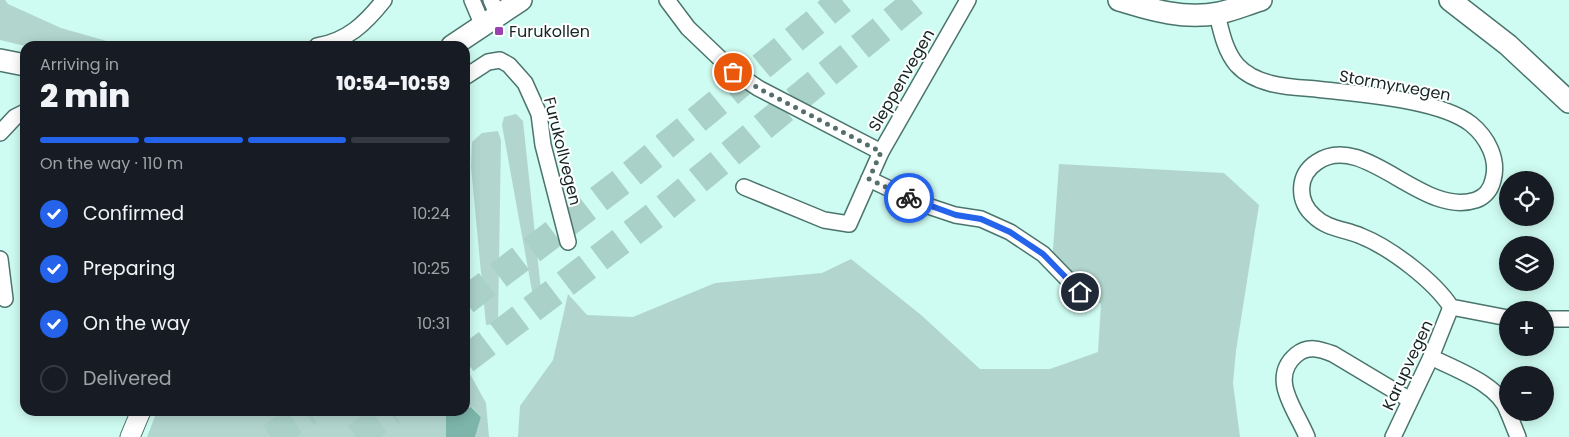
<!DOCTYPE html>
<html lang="en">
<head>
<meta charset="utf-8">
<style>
	:root { --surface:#171b24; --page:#20242c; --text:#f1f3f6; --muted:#9ea1a6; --line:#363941; --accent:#2563eb }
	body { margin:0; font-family:Poppins,sans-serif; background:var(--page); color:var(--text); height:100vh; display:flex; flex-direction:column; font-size:19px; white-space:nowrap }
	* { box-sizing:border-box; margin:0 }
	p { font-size:16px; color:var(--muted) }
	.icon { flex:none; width:28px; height:28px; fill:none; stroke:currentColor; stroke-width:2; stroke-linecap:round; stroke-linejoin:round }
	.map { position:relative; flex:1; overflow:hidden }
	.sheet { position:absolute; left:20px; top:41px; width:450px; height:375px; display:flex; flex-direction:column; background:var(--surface); border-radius:15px; box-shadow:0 2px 12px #0003 }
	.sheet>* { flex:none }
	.controls { position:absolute; left:1499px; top:171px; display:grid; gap:10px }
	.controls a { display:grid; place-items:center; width:55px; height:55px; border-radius:50%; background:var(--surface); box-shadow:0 2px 12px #0003; font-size:25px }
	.pin { position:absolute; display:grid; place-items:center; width:42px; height:42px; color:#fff; margin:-21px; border:2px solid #fff; border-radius:50%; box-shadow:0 1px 5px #0007 }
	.courier { position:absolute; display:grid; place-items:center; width:50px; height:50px; margin:-25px; border:4px solid #2563eb; border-radius:50%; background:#fff; color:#222; box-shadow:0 1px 6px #0007 }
	.overview em { font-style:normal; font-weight:800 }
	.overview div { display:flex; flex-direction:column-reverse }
	.overview { display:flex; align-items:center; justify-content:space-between; height:85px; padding:0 20px }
	h1 { font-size:32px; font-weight:800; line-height:38px }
	.bar { display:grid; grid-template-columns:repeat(4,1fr); gap:8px 5px; align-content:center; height:60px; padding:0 20px }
	.bar i { height:6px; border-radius:4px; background:var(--line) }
	.bar .current { background:var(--accent) }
	.bar p { grid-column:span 4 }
	ol { padding:0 20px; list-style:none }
	li { display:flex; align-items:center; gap:15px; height:55px }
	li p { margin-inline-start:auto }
	li .icon { padding:5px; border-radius:50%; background:var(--accent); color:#fff; stroke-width:4 }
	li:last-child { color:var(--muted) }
	li i { width:28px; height:28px; border:2px solid var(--line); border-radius:50% }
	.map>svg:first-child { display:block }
	.green { fill:#b2d6ce }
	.water { fill:#7db5aa }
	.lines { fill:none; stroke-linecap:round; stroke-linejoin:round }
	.motorway-tunnel { stroke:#aad1c8; stroke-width:28; stroke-dasharray:28 14; stroke-linecap:butt }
	.minor-casing { stroke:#4b746c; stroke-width:18 }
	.tertiary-casing { stroke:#4b746c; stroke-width:21 }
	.secondary-casing { stroke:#4b746c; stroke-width:24 }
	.minor { stroke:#fff; stroke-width:15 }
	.tertiary { stroke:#fff; stroke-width:19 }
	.secondary { stroke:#fff; stroke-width:21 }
	.done { stroke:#55706b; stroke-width:5; stroke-dasharray:0 9 }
	.route { stroke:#2563eb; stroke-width:6 }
	.poi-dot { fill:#9941ae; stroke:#fff; stroke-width:2 }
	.labels { text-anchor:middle; stroke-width:4; stroke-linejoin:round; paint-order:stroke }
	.poi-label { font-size:16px; fill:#142522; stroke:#fff; text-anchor:start }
	.street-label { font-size:16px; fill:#142522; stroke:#fff }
</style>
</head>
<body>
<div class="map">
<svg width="1569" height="437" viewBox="0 0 1569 437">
	<rect width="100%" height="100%" fill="#cffcf2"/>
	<g class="green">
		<path d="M 0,0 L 5,0 L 8,4 L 61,28 L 124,46 L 25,46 L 0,40 Z"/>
		<path d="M 516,114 L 523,121 L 541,290 L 532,291 L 502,125 L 504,117 Z"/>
		<path d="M 498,131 L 501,140 L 498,324 L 486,325 L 471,167 L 472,142 L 482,133 Z"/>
		<path d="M 1059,164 L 1224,173 L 1259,205 L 1236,351 L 1233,383 L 1240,437 L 518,437 L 520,406 L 553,360 L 568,294 L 587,315 L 633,317 L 715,283 L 822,273 L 851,259 L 920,314 L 980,369 L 1050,369 L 1098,352 L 1101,304 L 1052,264 Z"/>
		<path d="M 465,365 L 486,403 L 489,437 L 475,437 L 481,417 L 472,407 L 465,409 Z"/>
		<path d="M 157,411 L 456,411 L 446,414 L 446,437 L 147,437 Z"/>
	</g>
	<path class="water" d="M 471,407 L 481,417 L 475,437 L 446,437 L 446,414 L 465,411 L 465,409 Z"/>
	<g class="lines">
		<g class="motorway-tunnel">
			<path d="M 465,301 L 629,176 L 842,0"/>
			<path d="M 465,360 L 662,210 L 917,0"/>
			<path d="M 271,437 L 309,411"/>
			<path d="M 356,437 L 392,411"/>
		</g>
		<g class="minor-casing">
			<g id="minor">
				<path d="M 472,0 L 483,26"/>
				<path d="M 491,0 L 498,16"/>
				<path d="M 667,0 L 688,28 L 733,71 L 758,88 L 881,152"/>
				<path d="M 1217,14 C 1221,31 1225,51 1237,65 C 1256,86 1290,87 1316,89 C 1357,94 1439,99 1471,124 C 1487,137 1499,159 1493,180 C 1491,189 1485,197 1476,200 C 1422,218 1364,130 1317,162 C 1297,175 1297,201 1314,216 C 1327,229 1345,229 1361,236 C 1391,248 1434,281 1451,307 L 1508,318"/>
				<path d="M 317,46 C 347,41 365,24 384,0"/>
				<path d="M 465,77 L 488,62 L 500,60 L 509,65 L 525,83 L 539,114 L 543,145 L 568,242"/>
				<path d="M 0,133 L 15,117 L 25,112"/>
				<path d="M 869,179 L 919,203 L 955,215 L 981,219 L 1010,232 L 1043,254 L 1080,292"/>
				<path d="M 744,187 L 824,220 L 849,224 L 881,152 L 968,0"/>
				<path d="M 0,259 L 5,299"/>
				<path d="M 1545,319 L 1569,319"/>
				<path d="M 1431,357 C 1456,370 1499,384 1508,412"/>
				<path d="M 1508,412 L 1518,437"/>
				<path d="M 1307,437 C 1297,411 1268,379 1296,355 C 1308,345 1320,349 1333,354 L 1410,400"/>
				<path d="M 1393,437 L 1431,357 L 1451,307"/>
			</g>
		</g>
		<g class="tertiary-casing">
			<path id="tertiary" d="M 130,437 L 141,411"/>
		</g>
		<g class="secondary-casing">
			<g id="secondary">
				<path d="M 1119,0 C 1152,10 1185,20 1219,13 C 1234,10 1247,4 1261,0"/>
				<path d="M 1450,0 L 1508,45 L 1569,102"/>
				<path d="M 452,46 L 521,0"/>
				<path d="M 0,60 L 25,65"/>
			</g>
		</g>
		<use href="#minor" class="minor"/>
		<use href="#tertiary" class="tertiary"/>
		<use href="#secondary" class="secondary"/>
	</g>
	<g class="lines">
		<path class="done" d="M 733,72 L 758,88 L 881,152 L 869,179 L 909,198"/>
		<path class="route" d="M 909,198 L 956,215 L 981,219 L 1010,232 L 1043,254 L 1080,292"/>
	</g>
	<rect class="poi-dot" x="494" y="26" width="10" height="10" rx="2.5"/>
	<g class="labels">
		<g class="poi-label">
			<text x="509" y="37">Furukollen</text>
		</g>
		<g class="street-label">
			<text transform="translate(901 80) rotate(-60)" y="6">Sleppenvegen</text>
			<text transform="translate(1395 85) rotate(10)" y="6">Stormyrvegen</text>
			<text transform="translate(563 151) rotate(76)" y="6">Furukollvegen</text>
			<text transform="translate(1407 365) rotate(-65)" y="6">Karupvegen</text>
		</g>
	</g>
</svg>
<div class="controls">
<a><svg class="icon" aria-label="locate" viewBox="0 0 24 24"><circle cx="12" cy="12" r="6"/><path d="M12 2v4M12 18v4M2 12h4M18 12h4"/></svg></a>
<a><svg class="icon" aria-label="layers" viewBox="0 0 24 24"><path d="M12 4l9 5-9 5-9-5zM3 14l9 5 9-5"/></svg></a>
<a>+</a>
<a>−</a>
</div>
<div class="pin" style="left:733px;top:72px;background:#ea580c"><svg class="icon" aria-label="bag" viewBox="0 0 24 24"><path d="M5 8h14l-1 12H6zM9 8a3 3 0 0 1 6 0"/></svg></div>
<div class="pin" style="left:1080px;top:292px;background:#1f2937"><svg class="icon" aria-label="home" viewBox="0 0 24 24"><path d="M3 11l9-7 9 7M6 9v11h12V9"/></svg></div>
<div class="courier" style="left:909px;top:198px"><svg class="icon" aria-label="bike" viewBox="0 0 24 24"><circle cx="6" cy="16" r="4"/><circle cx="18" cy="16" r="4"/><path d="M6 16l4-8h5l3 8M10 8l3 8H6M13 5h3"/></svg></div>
<section class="sheet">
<div class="overview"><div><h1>2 min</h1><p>Arriving in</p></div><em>10:54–10:59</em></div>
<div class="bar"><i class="current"></i><i class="current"></i><i class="current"></i><i></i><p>On the way · 110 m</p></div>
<ol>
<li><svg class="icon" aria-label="check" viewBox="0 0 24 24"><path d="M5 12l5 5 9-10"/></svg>Confirmed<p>10:24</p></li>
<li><svg class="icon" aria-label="check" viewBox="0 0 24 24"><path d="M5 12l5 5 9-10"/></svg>Preparing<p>10:25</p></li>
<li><svg class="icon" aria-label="check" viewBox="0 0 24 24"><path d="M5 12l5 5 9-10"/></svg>On the way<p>10:31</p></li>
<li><i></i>Delivered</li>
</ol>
</section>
</div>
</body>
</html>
